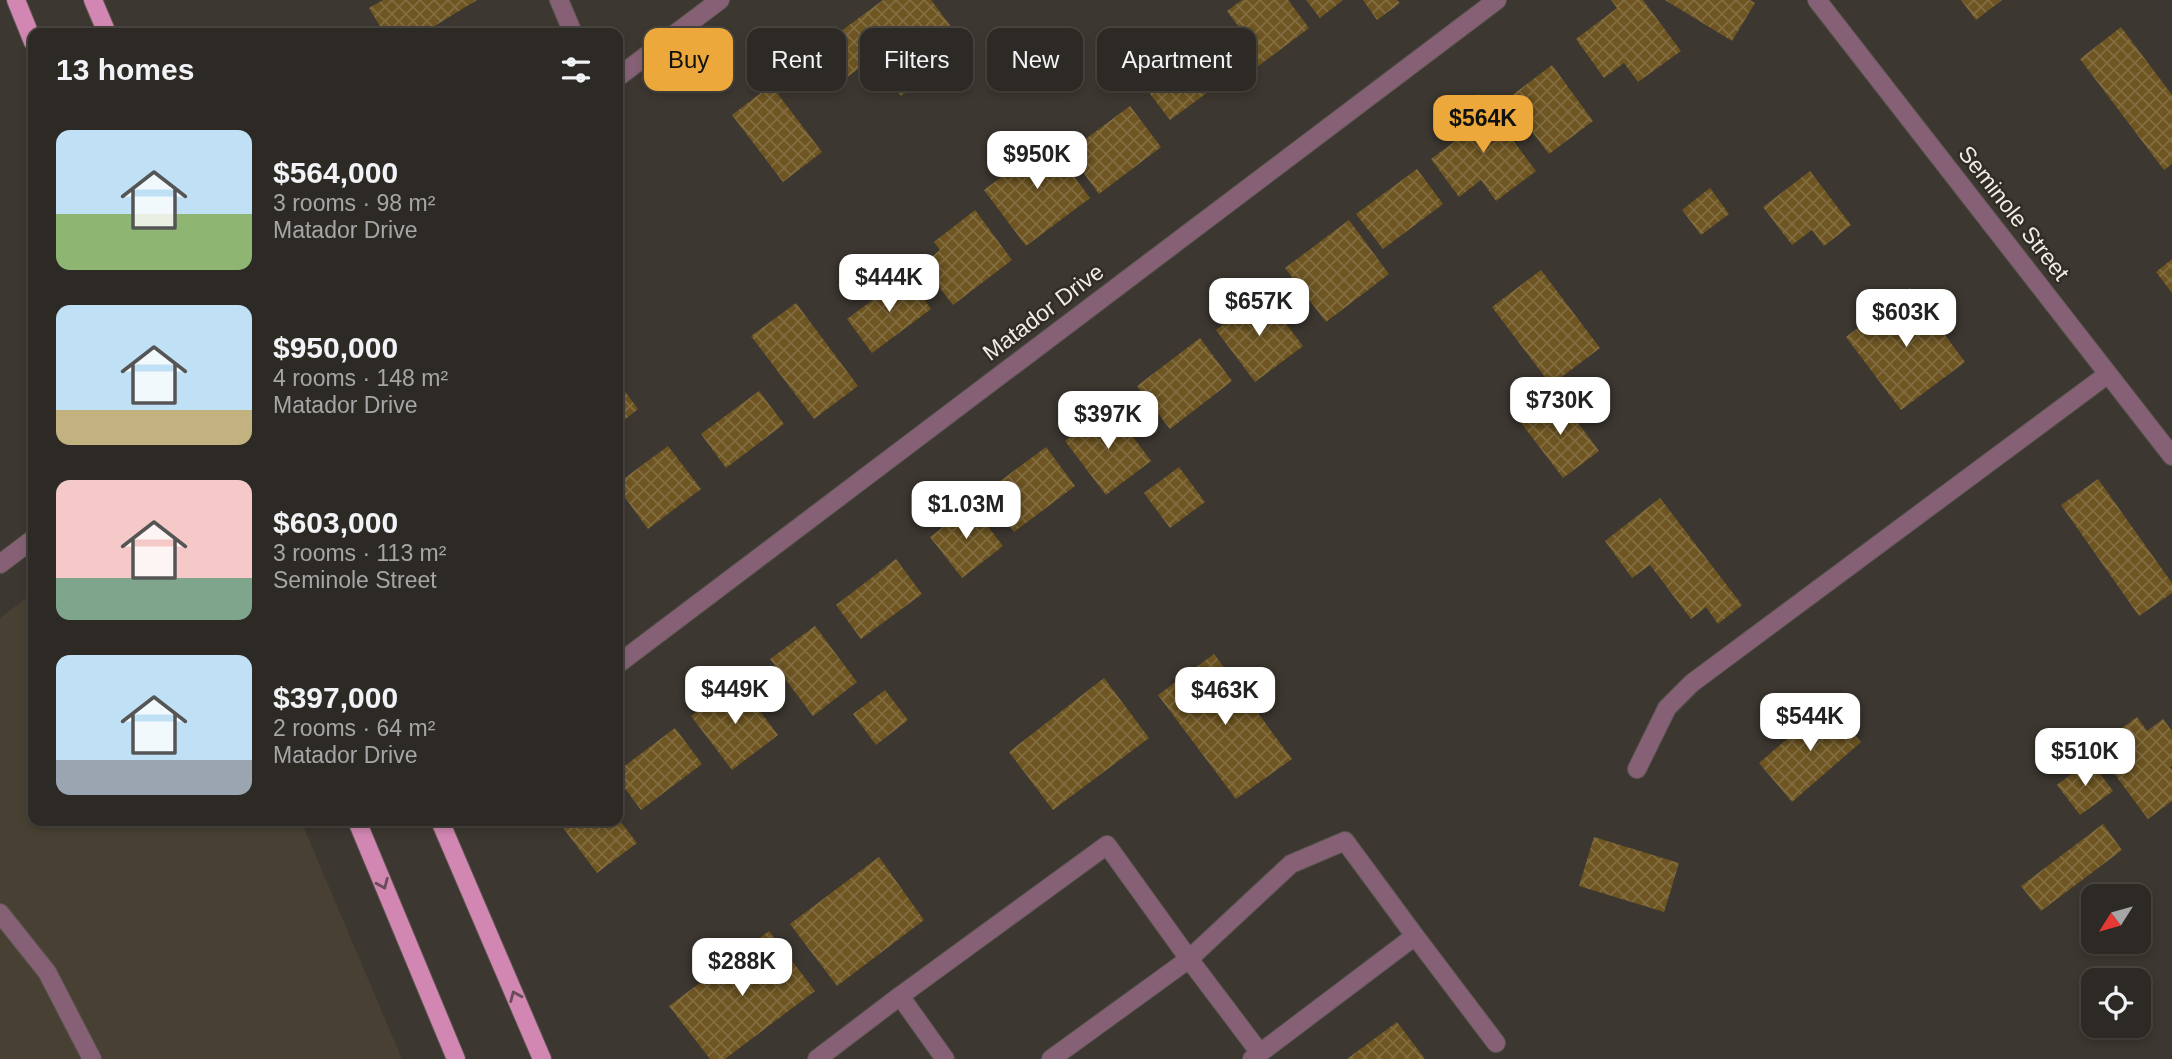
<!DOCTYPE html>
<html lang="en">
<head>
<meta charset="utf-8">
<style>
	:root { --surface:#2d2924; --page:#393531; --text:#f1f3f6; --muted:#a7a6a6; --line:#484541; --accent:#eda83b }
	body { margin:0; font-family:Helvetica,sans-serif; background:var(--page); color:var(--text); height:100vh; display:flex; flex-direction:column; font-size:26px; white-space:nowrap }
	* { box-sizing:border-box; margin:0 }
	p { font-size:23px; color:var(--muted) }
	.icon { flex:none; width:38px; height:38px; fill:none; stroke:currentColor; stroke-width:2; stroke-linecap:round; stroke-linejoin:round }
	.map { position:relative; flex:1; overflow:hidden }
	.details { position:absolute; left:28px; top:28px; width:595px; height:798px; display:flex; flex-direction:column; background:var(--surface); border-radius:14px; box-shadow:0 4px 10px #0003,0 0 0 2px var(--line) }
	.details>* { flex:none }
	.top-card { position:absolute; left:644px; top:28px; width:665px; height:63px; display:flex; gap:14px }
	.needle { width:46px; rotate:233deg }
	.buttons { position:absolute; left:2081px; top:884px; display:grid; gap:14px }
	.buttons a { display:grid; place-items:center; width:70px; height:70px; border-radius:14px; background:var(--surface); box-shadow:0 4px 10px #0003,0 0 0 2px var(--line); font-size:35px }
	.price { position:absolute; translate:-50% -60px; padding:0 16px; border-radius:14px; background:#fff; color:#222; font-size:23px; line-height:46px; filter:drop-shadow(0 2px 4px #0008) }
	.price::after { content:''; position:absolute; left:50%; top:42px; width:21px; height:16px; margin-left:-10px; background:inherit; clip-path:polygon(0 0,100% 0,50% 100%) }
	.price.active { background:var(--accent); color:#111 }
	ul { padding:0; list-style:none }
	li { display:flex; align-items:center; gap:21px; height:175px; padding:0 28px }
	li span { display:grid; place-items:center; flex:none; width:196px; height:140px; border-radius:14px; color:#555 }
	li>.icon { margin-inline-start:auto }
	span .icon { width:84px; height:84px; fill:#fffc; stroke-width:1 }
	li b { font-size:30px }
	h2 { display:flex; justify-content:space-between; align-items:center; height:84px; padding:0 28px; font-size:30px }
	.tag { padding:0 24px; border-radius:14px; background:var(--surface); box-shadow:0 4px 10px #0003,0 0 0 2px var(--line); font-size:24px; line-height:63px }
	.tag.active { background:var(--accent); color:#111 }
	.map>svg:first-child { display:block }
	.built { fill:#484133 }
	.building { fill:url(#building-cross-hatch) }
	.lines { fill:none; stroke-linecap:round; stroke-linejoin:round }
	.minor-casing { stroke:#59544e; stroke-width:20 }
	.major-casing { stroke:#59544e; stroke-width:20 }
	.minor { stroke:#866176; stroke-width:18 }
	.major { stroke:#d287b2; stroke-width:18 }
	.oneway { stroke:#694c57 }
	.labels { text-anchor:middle; stroke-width:5; stroke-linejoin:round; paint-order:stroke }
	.street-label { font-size:23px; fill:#f0ede9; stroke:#312d26 }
</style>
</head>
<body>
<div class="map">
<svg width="2172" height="1059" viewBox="0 0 2172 1059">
	<defs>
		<pattern id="building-cross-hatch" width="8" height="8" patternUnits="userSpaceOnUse" patternTransform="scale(1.75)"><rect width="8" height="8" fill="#6e5522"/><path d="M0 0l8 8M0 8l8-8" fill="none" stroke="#836e42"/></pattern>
	</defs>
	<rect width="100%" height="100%" fill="#3c3730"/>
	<path class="built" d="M 33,593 L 33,821 L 301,821 L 402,1059 L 0,1059 L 0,618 Z"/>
	<path class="building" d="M 383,0 L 477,0 L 423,33 L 384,33 L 369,8 Z
		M 883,0 L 931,0 L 952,28 L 932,43 L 946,63 L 901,96 L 872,58 L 845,79 L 821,46 Z
		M 1242,0 L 1288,0 L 1309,28 L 1245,76 L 1218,41 L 1238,26 L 1227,11 Z
		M 1306,0 L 1343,0 L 1320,18 Z
		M 1363,0 L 1397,0 L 1400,3 L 1377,20 Z
		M 1611,0 L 1643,0 L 1681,51 L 1638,82 L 1624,63 L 1604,78 L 1576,39 L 1617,8 Z
		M 1665,0 L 1750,0 L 1755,3 L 1732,41 Z
		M 1961,0 L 2002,0 L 1976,20 Z
		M 2121,27 L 2172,95 L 2172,164 L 2164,170 L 2080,59 Z
		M 1176,35 L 1215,87 L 1170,120 L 1131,69 Z
		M 1552,65 L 1593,121 L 1549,154 L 1507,99 Z
		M 771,85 L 822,152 L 783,182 L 732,115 Z
		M 1478,94 L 1536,171 L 1496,201 L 1481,180 L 1459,197 L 1431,159 L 1474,127 L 1460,108 Z
		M 1130,106 L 1161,147 L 1099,194 L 1068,152 Z
		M 1041,132 L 1090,198 L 1026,246 L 984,190 L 1027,158 L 1019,148 Z
		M 1417,169 L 1443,204 L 1383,249 L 1356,214 Z
		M 1810,171 L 1851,225 L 1824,246 L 1812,230 L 1792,245 L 1763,207 Z
		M 1710,188 L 1729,214 L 1701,235 L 1682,210 Z
		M 975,210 L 1012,260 L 953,305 L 922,265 L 940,250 L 934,242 Z
		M 1349,220 L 1389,274 L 1326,322 L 1285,268 Z
		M 2172,259 L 2172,293 L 2156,272 Z
		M 1541,270 L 1600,348 L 1551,385 L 1492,307 Z
		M 906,275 L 931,309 L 872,353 L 847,319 Z
		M 1910,288 L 1965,362 L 1901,410 L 1846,337 Z
		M 1263,294 L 1303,346 L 1255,382 L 1216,330 Z
		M 796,303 L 858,386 L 814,419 L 751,336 Z
		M 1200,338 L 1232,381 L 1170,429 L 1137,386 Z
		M 618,382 L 638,409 L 618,425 Z
		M 759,391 L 784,424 L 726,468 L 701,434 Z
		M 1558,396 L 1599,451 L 1563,478 L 1522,424 Z
		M 1110,406 L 1151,461 L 1106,495 L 1065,441 Z
		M 668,446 L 701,489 L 648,529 L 618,488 L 618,483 Z
		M 1046,447 L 1075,486 L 1014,532 L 984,493 Z
		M 1179,467 L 1205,502 L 1170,528 L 1144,493 Z
		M 2098,479 L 2172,583 L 2172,593 L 2139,616 L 2061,505 Z
		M 1660,498 L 1742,605 L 1718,624 L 1706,607 L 1691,619 L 1650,565 L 1632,578 L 1605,541 Z
		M 971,505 L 1003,546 L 962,578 L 930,537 Z
		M 896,559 L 922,594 L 861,639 L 836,605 Z
		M 815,626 L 857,682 L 813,716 L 770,659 Z
		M 1214,654 L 1292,759 L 1236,799 L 1158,695 Z
		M 1104,678 L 1149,738 L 1053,810 L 1009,752 Z
		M 737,681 L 778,735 L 732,770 L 691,716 Z
		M 885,690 L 908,720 L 876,745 L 853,714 Z
		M 1828,704 L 1861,742 L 1792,802 L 1759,763 Z
		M 2137,717 L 2147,731 L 2163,719 L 2172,731 L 2172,766 L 2170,767 L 2172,770 L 2172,801 L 2148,819 L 2095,748 Z
		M 675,728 L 702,764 L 641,810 L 618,779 L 618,771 Z
		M 2090,760 L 2113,791 L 2080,815 L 2057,785 Z
		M 558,821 L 620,821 L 637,843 L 597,873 Z
		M 2103,824 L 2122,850 L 2041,911 L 2021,886 Z
		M 1594,837 L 1679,863 L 1664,912 L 1579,886 Z
		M 879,857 L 924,920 L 837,986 L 790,924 Z
		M 769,931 L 815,991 L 725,1059 L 710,1059 L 669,1006 Z
		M 1397,1022 L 1425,1059 L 1347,1059 Z"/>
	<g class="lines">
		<defs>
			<path id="minor" d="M 559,0 L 573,33
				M 1817,0 L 2172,456
				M 618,77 L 720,0
				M 0,564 L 33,539
				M 618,664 L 1497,0
				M 1637,769 L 1667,708 L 1692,683 L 2108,374
				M 0,913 L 47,972 L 92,1059
				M 1415,936 L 1496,1043
				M 817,1059 L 900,996
				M 945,1059 L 900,996 L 1107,845 L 1189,959 L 1260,1053 L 1252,1059
				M 1051,1059 L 1189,959 L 1291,864 L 1345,841 L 1415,936 L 1260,1053"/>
			<path id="major" d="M 16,0 L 33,42
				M 93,0 L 107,33
				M 357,821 L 456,1059
				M 440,821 L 542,1059"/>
		</defs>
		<use href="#minor" class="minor-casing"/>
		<use href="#major" class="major-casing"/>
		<use href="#minor" class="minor"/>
		<use href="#major" class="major"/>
	</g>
	<defs><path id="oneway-chevron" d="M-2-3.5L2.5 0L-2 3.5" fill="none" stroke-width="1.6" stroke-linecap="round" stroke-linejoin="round" transform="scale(1.75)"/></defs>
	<g class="oneway">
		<use href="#oneway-chevron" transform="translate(383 884) rotate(67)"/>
		<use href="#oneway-chevron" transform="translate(515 996) rotate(-113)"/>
	</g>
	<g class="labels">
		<g class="street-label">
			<text transform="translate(2014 213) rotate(52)" y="8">Seminole Street</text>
			<text transform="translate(1043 312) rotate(-37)" y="8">Matador Drive</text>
		</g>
	</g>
</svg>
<div class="buttons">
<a><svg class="needle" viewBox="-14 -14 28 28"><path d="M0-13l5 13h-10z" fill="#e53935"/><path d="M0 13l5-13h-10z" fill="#a7a6a6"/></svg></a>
<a><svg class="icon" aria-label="locate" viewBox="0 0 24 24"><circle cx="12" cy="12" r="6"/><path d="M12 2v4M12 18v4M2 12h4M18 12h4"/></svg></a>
</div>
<b class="price active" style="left:1483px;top:155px">$564K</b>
<b class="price" style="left:1037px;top:191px">$950K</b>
<b class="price" style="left:889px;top:314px">$444K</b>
<b class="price" style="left:1259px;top:338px">$657K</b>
<b class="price" style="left:1906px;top:349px">$603K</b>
<b class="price" style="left:1560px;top:437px">$730K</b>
<b class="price" style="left:1108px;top:451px">$397K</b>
<b class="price" style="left:966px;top:541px">$1.03M</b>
<b class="price" style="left:735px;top:726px">$449K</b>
<b class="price" style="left:1225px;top:727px">$463K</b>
<b class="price" style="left:1810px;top:753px">$544K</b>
<b class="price" style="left:2085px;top:788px">$510K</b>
<b class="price" style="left:742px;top:998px">$288K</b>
<div class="top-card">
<a class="tag active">Buy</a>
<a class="tag">Rent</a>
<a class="tag">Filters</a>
<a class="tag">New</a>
<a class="tag">Apartment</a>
</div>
<section class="details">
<h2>13 homes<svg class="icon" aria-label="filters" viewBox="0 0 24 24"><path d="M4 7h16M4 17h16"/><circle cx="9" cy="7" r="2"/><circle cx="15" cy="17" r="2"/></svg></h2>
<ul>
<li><span style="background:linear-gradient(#bfe0f5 60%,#8fb573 0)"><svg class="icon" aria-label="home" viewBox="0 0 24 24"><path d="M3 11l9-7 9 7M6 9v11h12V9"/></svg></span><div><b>$564,000</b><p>3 rooms · 98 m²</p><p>Matador Drive</p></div></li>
<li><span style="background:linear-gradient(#bfe0f5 75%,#c2b280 0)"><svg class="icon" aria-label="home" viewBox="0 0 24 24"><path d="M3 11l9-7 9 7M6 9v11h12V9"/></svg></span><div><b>$950,000</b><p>4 rooms · 148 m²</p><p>Matador Drive</p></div></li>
<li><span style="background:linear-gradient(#f6c9c9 70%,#7fa58c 0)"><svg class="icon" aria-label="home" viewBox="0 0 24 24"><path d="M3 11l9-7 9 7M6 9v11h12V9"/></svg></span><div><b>$603,000</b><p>3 rooms · 113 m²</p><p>Seminole Street</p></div></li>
<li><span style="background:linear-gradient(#bfe0f5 75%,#9aa5b1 0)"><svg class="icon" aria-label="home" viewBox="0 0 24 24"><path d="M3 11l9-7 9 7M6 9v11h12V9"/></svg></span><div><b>$397,000</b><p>2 rooms · 64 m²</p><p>Matador Drive</p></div></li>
</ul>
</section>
</div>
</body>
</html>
